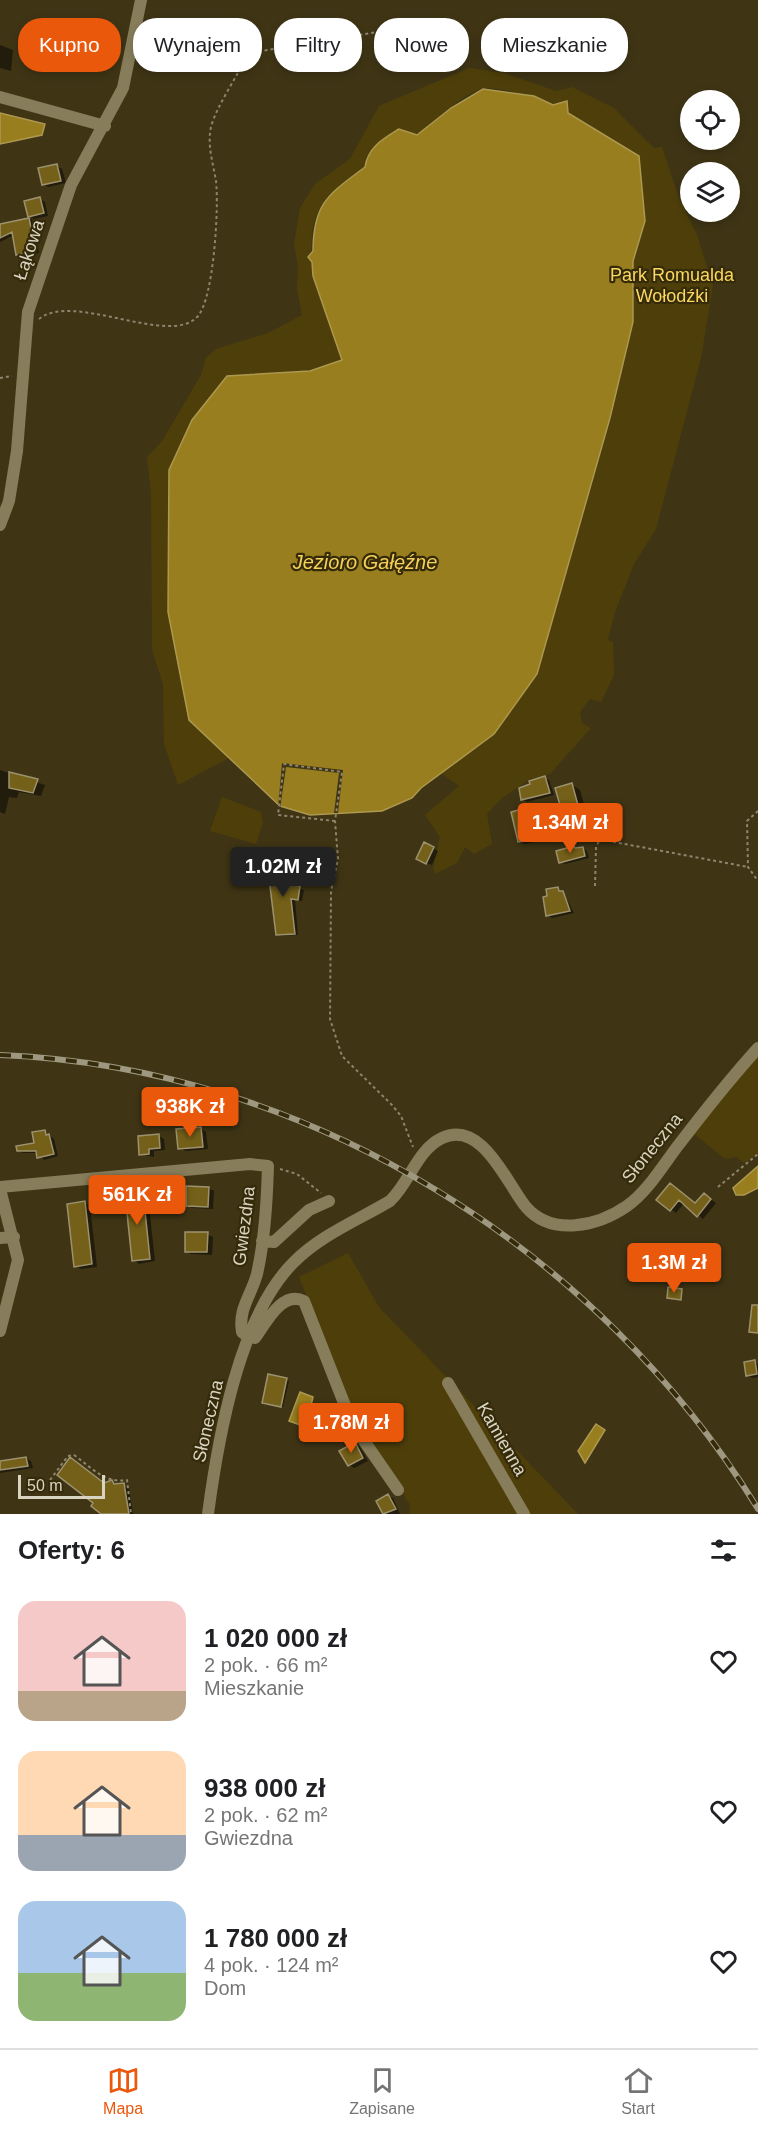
<!DOCTYPE html>
<html lang="pl">
<head>
<meta charset="utf-8">
<style>
	:root { --surface:#fff; --page:#f6f6f6; --text:#202124; --muted:#757577; --line:#e0e0e0; --accent:#ea580c }
	body { margin:0; font-family:Helvetica,sans-serif; background:var(--page); color:var(--text); height:100vh; display:flex; flex-direction:column; font-size:22px; white-space:nowrap }
	* { box-sizing:border-box; margin:0 }
	p { font-size:20px; color:var(--muted) }
	.icon { flex:none; width:33px; height:33px; fill:none; stroke:currentColor; stroke-width:2; stroke-linecap:round; stroke-linejoin:round }
	.map { position:relative; height:1514px; overflow:hidden }
	.details { display:flex; flex-direction:column; background:var(--surface); flex:1 }
	.details>* { flex:none }
	.banner { position:absolute; left:18px; top:18px; width:723px; height:54px; display:flex; gap:12px }
	.buttons { position:absolute; left:680px; top:90px; display:grid; gap:12px }
	.buttons a { display:grid; place-items:center; width:60px; height:60px; border-radius:50%; background:var(--surface); box-shadow:0 3px 9px #0003; font-size:30px }
	.scale { position:absolute; left:18px; bottom:15px; width:87px; box-sizing:border-box; padding-left:6px; border:3px solid #d9d4c2; border-top:0; font-size:16px; line-height:21px; white-space:nowrap; color:#d9d4c2; -webkit-text-stroke:4px #352b0a; paint-order:stroke }
	.price { position:absolute; translate:-50% -51px; padding:0 14px; border-radius:6px; background:var(--accent); color:#fff; font-size:20px; line-height:39px; filter:drop-shadow(0 2px 3px #0008) }
	.price::after { content:''; position:absolute; left:50%; top:36px; width:18px; height:14px; margin-left:-9px; background:inherit; clip-path:polygon(0 0,100% 0,50% 100%) }
	.price.on { background:#222; color:#fff }
	ul { padding:0; list-style:none }
	li { display:flex; align-items:center; gap:18px; height:150px; padding:0 18px }
	li span { display:grid; place-items:center; flex:none; width:168px; height:120px; border-radius:18px; color:#555 }
	li>.icon { margin-inline-start:auto }
	span .icon { width:72px; height:72px; fill:#fffc; stroke-width:1 }
	li b { font-size:26px }
	h2 { display:flex; justify-content:space-between; align-items:center; height:72px; padding:0 18px; font-size:26px }
	.pill { padding:0 21px; border-radius:24px; background:var(--surface); box-shadow:0 3px 9px #0003; font-size:21px; line-height:54px }
	.pill.on { background:var(--accent); color:#fff }
	.tab-bar { display:flex; justify-content:space-around; align-items:center; height:84px; border-top:2px solid var(--line); background:var(--surface); font-size:16px; color:var(--muted) }
	.tab-bar a { display:grid; justify-items:center; gap:3px }
	.tab-bar .on { color:var(--accent) }
	.map>svg:first-child { display:block }
	.green { fill:#4e3f0a }
	.water { fill:#987e1e; stroke:#ac984f; stroke-width:1.5 }
	.pier { fill:#3f3515 }
	.shadow { fill:#0007 }
	.building { fill:#746019; stroke:#9d926f; stroke-width:1.5 }
	.lines { fill:none; stroke-linecap:round; stroke-linejoin:round }
	.path { stroke:#8d856d; stroke-width:2; stroke-dasharray:3 3; stroke-linecap:butt }
	.minor { stroke:#877d5a; stroke-width:12 }
	.rail-casing { stroke:#9f9881; stroke-width:6 }
	.rail { stroke:#352b0a; stroke-width:4; stroke-dasharray:11; stroke-linecap:butt }
	.labels { text-anchor:middle; stroke-width:4.5; stroke-linejoin:round; paint-order:stroke }
	.street-label { font-size:18px; fill:#d9d4c2; stroke:#352b0a }
	.park-label { font-size:18px; fill:#fad75f; stroke:#352b0a }
	.water-label { font-size:20px; font-style:italic; fill:#f5d158; stroke:#352b0a }
</style>
</head>
<body>
<div class="map">
<svg width="758" height="1514" viewBox="0 0 758 1514">
	<rect width="100%" height="100%" fill="#3f3515"/>
	<path class="green" d="M 469,68 L 504,73 L 556,91 L 572,87 L 614,108 L 654,148 L 662,147 L 679,198 L 697,235 L 713,285 L 701,358 L 656,529 L 634,564 L 615,612 L 608,640 L 613,642 L 614,675 L 601,702 L 590,699 L 580,712 L 582,723 L 591,728 L 550,774 L 530,779 L 502,798 L 487,814 L 492,844 L 474,854 L 465,847 L 457,863 L 435,874 L 433,868 L 440,837 L 425,815 L 459,786 L 441,773 L 494,734 L 537,675 L 611,419 L 634,321 L 633,261 L 645,221 L 639,155 L 568,112 L 567,101 L 553,105 C 539,98 496,85 481,89 C 458,97 436,120 417,135 L 399,129 C 383,139 368,147 365,167 C 340,186 322,194 313,226 C 310,238 314,247 308,257 L 312,263 L 312,276 L 343,360 L 310,371 L 227,376 L 192,420 L 169,469 L 168,612 L 188,720 L 229,758 L 178,785 L 164,744 L 163,684 L 152,650 L 151,493 L 147,457 L 162,441 L 201,375 L 206,358 L 216,349 L 268,333 L 302,315 L 297,290 L 298,267 L 294,244 L 300,208 L 315,184 L 350,159 L 379,106 Z
		M 222,797 L 261,812 L 263,822 L 256,844 L 210,831 Z
		M 758,1050 L 758,1153 L 745,1163 L 736,1157 L 725,1159 L 691,1131 Z
		M 348,1253 L 379,1307 L 578,1514 L 409,1514 L 410,1505 L 364,1430 L 350,1402 L 299,1277 Z"/>
	<path class="water" d="M 483,89 L 534,96 L 553,105 L 567,101 L 568,113 L 639,156 L 645,221 L 633,261 L 633,322 L 610,418 L 537,674 L 494,734 L 421,788 L 412,798 L 382,811 L 310,815 L 280,806 L 189,720 L 168,612 L 169,470 L 192,420 L 227,376 L 310,371 L 342,360 L 313,276 L 312,262 L 308,257 L 313,251 C 313,203 329,194 365,167 C 368,147 383,139 399,129 L 417,135 L 451,108 Z
		M 0,113 L 45,124 L 42,135 L 0,144 Z
		M 758,1166 L 758,1188 L 744,1195 L 736,1195 L 733,1188 Z
		M 300,1392 L 313,1397 L 306,1427 L 289,1421 Z
		M 596,1424 L 605,1430 L 585,1463 L 578,1451 Z"/>
	<path class="pier" d="M 282,763 L 343,770 L 338,813 L 334,813 L 339,773 L 286,767 L 280,809 L 278,808 Z"/>
	<path class="shadow" d="M 0,45 L 13,50 L 11,71 L 0,68 Z
		M 57,166 L 62,169 L 66,183 L 48,187 L 43,184 Z
		M 40,199 L 45,202 L 48,216 L 34,219 L 29,216 Z
		M 32,219 L 39,253 L 21,256 L 17,254 L 14,235 L 0,242 L 0,225 Z
		M 0,770 L 45,785 L 41,796 L 19,792 L 17,798 L 9,797 L 5,814 L 0,812 Z
		M 544,778 L 549,780 L 554,795 L 527,802 L 522,799 Z
		M 572,785 L 580,790 L 591,829 L 576,833 L 568,828 Z
		M 526,810 L 531,813 L 539,841 L 525,844 L 519,841 Z
		M 433,848 L 438,851 L 432,865 L 423,862 Z
		M 583,848 L 587,851 L 589,858 L 565,864 L 560,862 Z
		M 289,861 L 294,863 L 292,886 L 304,890 L 302,901 L 295,900 L 298,935 L 282,936 L 277,934 L 278,871 Z
		M 558,888 L 563,892 L 574,913 L 552,918 L 547,915 Z
		M 201,1129 L 206,1132 L 208,1149 L 185,1151 L 180,1148 Z
		M 45,1132 L 54,1139 L 58,1156 L 44,1160 L 38,1153 L 23,1153 L 18,1150 L 36,1144 Z
		M 159,1136 L 164,1139 L 165,1150 L 154,1151 L 154,1157 L 140,1154 Z
		M 670,1185 L 696,1204 L 705,1195 L 716,1203 L 703,1219 L 684,1203 L 676,1213 L 659,1200 Z
		M 208,1188 L 214,1191 L 213,1209 L 192,1208 L 187,1205 Z
		M 143,1194 L 148,1197 L 155,1261 L 139,1264 L 134,1260 Z
		M 85,1203 L 90,1206 L 97,1267 L 81,1269 L 76,1266 Z
		M 207,1234 L 213,1237 L 212,1255 L 191,1254 L 186,1251 Z
		M 755,1362 L 758,1364 L 758,1377 L 753,1378 L 747,1375 Z
		M 270,1376 L 289,1381 L 283,1407 L 266,1403 Z
		M 355,1444 L 360,1447 L 368,1461 L 354,1468 L 349,1465 Z
		M 26,1458 L 31,1461 L 33,1468 L 0,1473 L 0,1463 Z
		M 112,1482 L 129,1488 L 133,1514 L 102,1514 L 105,1485 Z
		M 388,1496 L 393,1498 L 400,1514 L 385,1514 L 378,1501 Z"/>
	<path class="building" d="M 57,164 L 61,181 L 42,185 L 38,168 Z
		M 40,197 L 44,213 L 28,217 L 24,201 Z
		M 29,218 L 36,251 L 16,255 L 12,232 L 0,238 L 0,224 Z
		M 9,772 L 38,779 L 33,793 L 9,788 Z
		M 545,776 L 550,793 L 521,800 L 519,788 L 530,784 L 529,781 Z
		M 572,783 L 583,824 L 567,829 L 555,788 Z
		M 526,808 L 534,839 L 518,842 L 511,812 Z
		M 424,842 L 434,847 L 426,864 L 416,859 Z
		M 574,846 L 575,848 L 583,847 L 585,856 L 559,863 L 556,851 Z
		M 277,859 L 290,859 L 288,884 L 300,886 L 298,900 L 291,899 L 295,934 L 276,935 L 268,870 L 276,870 Z
		M 558,887 L 559,891 L 563,891 L 570,911 L 546,916 L 543,897 L 547,896 L 546,889 Z
		M 201,1127 L 203,1147 L 178,1149 L 176,1129 Z
		M 45,1130 L 46,1135 L 49,1134 L 54,1154 L 37,1158 L 36,1151 L 17,1151 L 16,1146 L 34,1143 L 32,1132 Z
		M 159,1134 L 160,1148 L 149,1149 L 149,1154 L 139,1155 L 138,1136 Z
		M 670,1183 L 695,1203 L 704,1193 L 711,1199 L 697,1217 L 679,1200 L 670,1211 L 656,1200 Z
		M 186,1186 L 209,1187 L 208,1207 L 186,1206 Z
		M 143,1192 L 150,1259 L 132,1261 L 125,1194 Z
		M 85,1201 L 92,1264 L 74,1267 L 67,1204 Z
		M 185,1232 L 208,1232 L 207,1252 L 185,1252 Z
		M 668,1287 L 682,1289 L 681,1300 L 667,1298 Z
		M 752,1305 L 758,1305 L 758,1333 L 749,1332 Z
		M 755,1360 L 757,1374 L 746,1376 L 744,1362 Z
		M 268,1374 L 287,1378 L 281,1407 L 262,1403 Z
		M 355,1442 L 363,1458 L 348,1466 L 339,1451 Z
		M 26,1457 L 28,1466 L 0,1470 L 0,1461 Z
		M 70,1457 L 104,1483 L 112,1480 L 114,1484 L 124,1483 L 129,1514 L 101,1514 L 91,1506 L 93,1503 L 57,1475 Z
		M 388,1494 L 396,1509 L 383,1514 L 376,1501 Z"/>
	<g class="lines">
		<path class="path" d="M 39,319 C 73,291 171,348 198,316 C 214,297 219,207 216,181 C 213,163 207,145 211,127 C 216,107 239,73 249,53 L 389,30
			M 0,378 L 12,376
			M 545,806 L 557,830 L 571,834 L 748,867
			M 758,811 L 747,821 L 748,867 L 758,881
			M 335,821 L 278,815 L 284,764 L 342,772 L 335,821 L 338,859 L 331,891 L 330,1019 L 342,1056 L 392,1105 L 401,1116 L 413,1147
			M 595,886 L 596,847 L 600,839
			M 280,1169 L 297,1174 L 321,1193
			M 718,1187 L 758,1154
			M 50,1480 L 68,1456 L 74,1455 C 91,1467 105,1484 127,1480 L 131,1514"/>
		<path class="minor" d="M 0,97 L 105,126
			M 0,525 L 9,501 L 17,451 L 28,312 L 71,185 L 123,88 L 141,0
			M 0,1187 L 250,1164 L 268,1166 C 267,1202 265,1239 257,1274 C 251,1296 238,1309 242,1332 L 247,1336
			M 0,1189 L 18,1260 L 0,1331
			M 0,1238 L 14,1237
			M 262,1241 L 274,1242 L 309,1210 L 329,1201
			M 247,1336 L 255,1338 C 266,1323 282,1290 304,1301 L 344,1403 L 362,1438 L 398,1490
			M 448,1383 L 524,1514
			M 208,1514 C 218,1439 239,1316 294,1262 C 321,1235 358,1220 390,1201 C 410,1182 417,1150 442,1138 C 482,1119 507,1184 526,1207 C 552,1237 598,1226 627,1206 C 647,1192 662,1167 677,1147 C 703,1113 729,1080 758,1048"/>
		<defs>
			<path id="rail" d="M 0,1055 C 307,1067 599,1249 758,1509"/>
		</defs>
		<use href="#rail" class="rail-casing"/>
		<use href="#rail" class="rail"/>
	</g>
	<g class="labels">
		<g class="street-label">
			<text transform="translate(29 250) rotate(-72)" y="6">Łąkowa</text>
			<text transform="translate(652 1148) rotate(-51)" y="6">Słoneczna</text>
			<text transform="translate(244 1226) rotate(-83)" y="6">Gwiezdna</text>
			<text transform="translate(208 1421) rotate(-77)" y="6">Słoneczna</text>
			<text transform="translate(502 1439) rotate(60)" y="6">Kamienna</text>
		</g>
		<g class="park-label">
			<text x="672" y="281">Park Romualda<tspan x="672" dy="21">Wołodźki</tspan></text>
		</g>
		<g class="water-label">
			<text x="365" y="569">Jezioro Gałęźne</text>
		</g>
	</g>
</svg>
<div class="buttons">
<a><svg class="icon" aria-label="locate" viewBox="0 0 24 24"><circle cx="12" cy="12" r="6"/><path d="M12 2v4M12 18v4M2 12h4M18 12h4"/></svg></a>
<a><svg class="icon" aria-label="layers" viewBox="0 0 24 24"><path d="M12 4l9 5-9 5-9-5zM3 14l9 5 9-5"/></svg></a>
</div>
<div class="scale">50 m</div>
<b class="price" style="left:570px;top:854px">1.34M zł</b>
<b class="price on" style="left:283px;top:898px">1.02M zł</b>
<b class="price" style="left:190px;top:1138px">938K zł</b>
<b class="price" style="left:137px;top:1226px">561K zł</b>
<b class="price" style="left:674px;top:1294px">1.3M zł</b>
<b class="price" style="left:351px;top:1454px">1.78M zł</b>
<div class="banner">
<a class="pill on">Kupno</a>
<a class="pill">Wynajem</a>
<a class="pill">Filtry</a>
<a class="pill">Nowe</a>
<a class="pill">Mieszkanie</a>
</div>
</div>
<section class="details">
<h2>Oferty: 6<svg class="icon" aria-label="filters" viewBox="0 0 24 24"><path d="M4 7h16M4 17h16"/><circle cx="9" cy="7" r="2"/><circle cx="15" cy="17" r="2"/></svg></h2>
<ul>
<li><span style="background:linear-gradient(#f6c9c9 75%,#b9a48a 0)"><svg class="icon" aria-label="home" viewBox="0 0 24 24"><path d="M3 11l9-7 9 7M6 9v11h12V9"/></svg></span><div><b>1 020 000 zł</b><p>2 pok. · 66 m²</p><p>Mieszkanie</p></div><svg class="icon" aria-label="heart" viewBox="0 0 24 24"><path d="M12 20l-8-8c-3-5 5-10 8-4 3-6 11-1 8 4z"/></svg></li>
<li><span style="background:linear-gradient(#ffd9b3 70%,#9aa5b1 0)"><svg class="icon" aria-label="home" viewBox="0 0 24 24"><path d="M3 11l9-7 9 7M6 9v11h12V9"/></svg></span><div><b>938 000 zł</b><p>2 pok. · 62 m²</p><p>Gwiezdna</p></div><svg class="icon" aria-label="heart" viewBox="0 0 24 24"><path d="M12 20l-8-8c-3-5 5-10 8-4 3-6 11-1 8 4z"/></svg></li>
<li><span style="background:linear-gradient(#a9c7e8 60%,#8fb573 0)"><svg class="icon" aria-label="home" viewBox="0 0 24 24"><path d="M3 11l9-7 9 7M6 9v11h12V9"/></svg></span><div><b>1 780 000 zł</b><p>4 pok. · 124 m²</p><p>Dom</p></div><svg class="icon" aria-label="heart" viewBox="0 0 24 24"><path d="M12 20l-8-8c-3-5 5-10 8-4 3-6 11-1 8 4z"/></svg></li>
</ul>
</section>
<nav class="tab-bar">
<a class="on"><svg class="icon" aria-label="map" viewBox="0 0 24 24"><path d="M3 6l6-2 6 2 6-2v14l-6 2-6-2-6 2zM9 4v14M15 6v14"/></svg>Mapa</a>
<a><svg class="icon" aria-label="saved" viewBox="0 0 24 24"><path d="M7 4h10v16l-5-4-5 4z"/></svg>Zapisane</a>
<a><svg class="icon" aria-label="home" viewBox="0 0 24 24"><path d="M3 11l9-7 9 7M6 9v11h12V9"/></svg>Start</a>
</nav>
</body>
</html>
